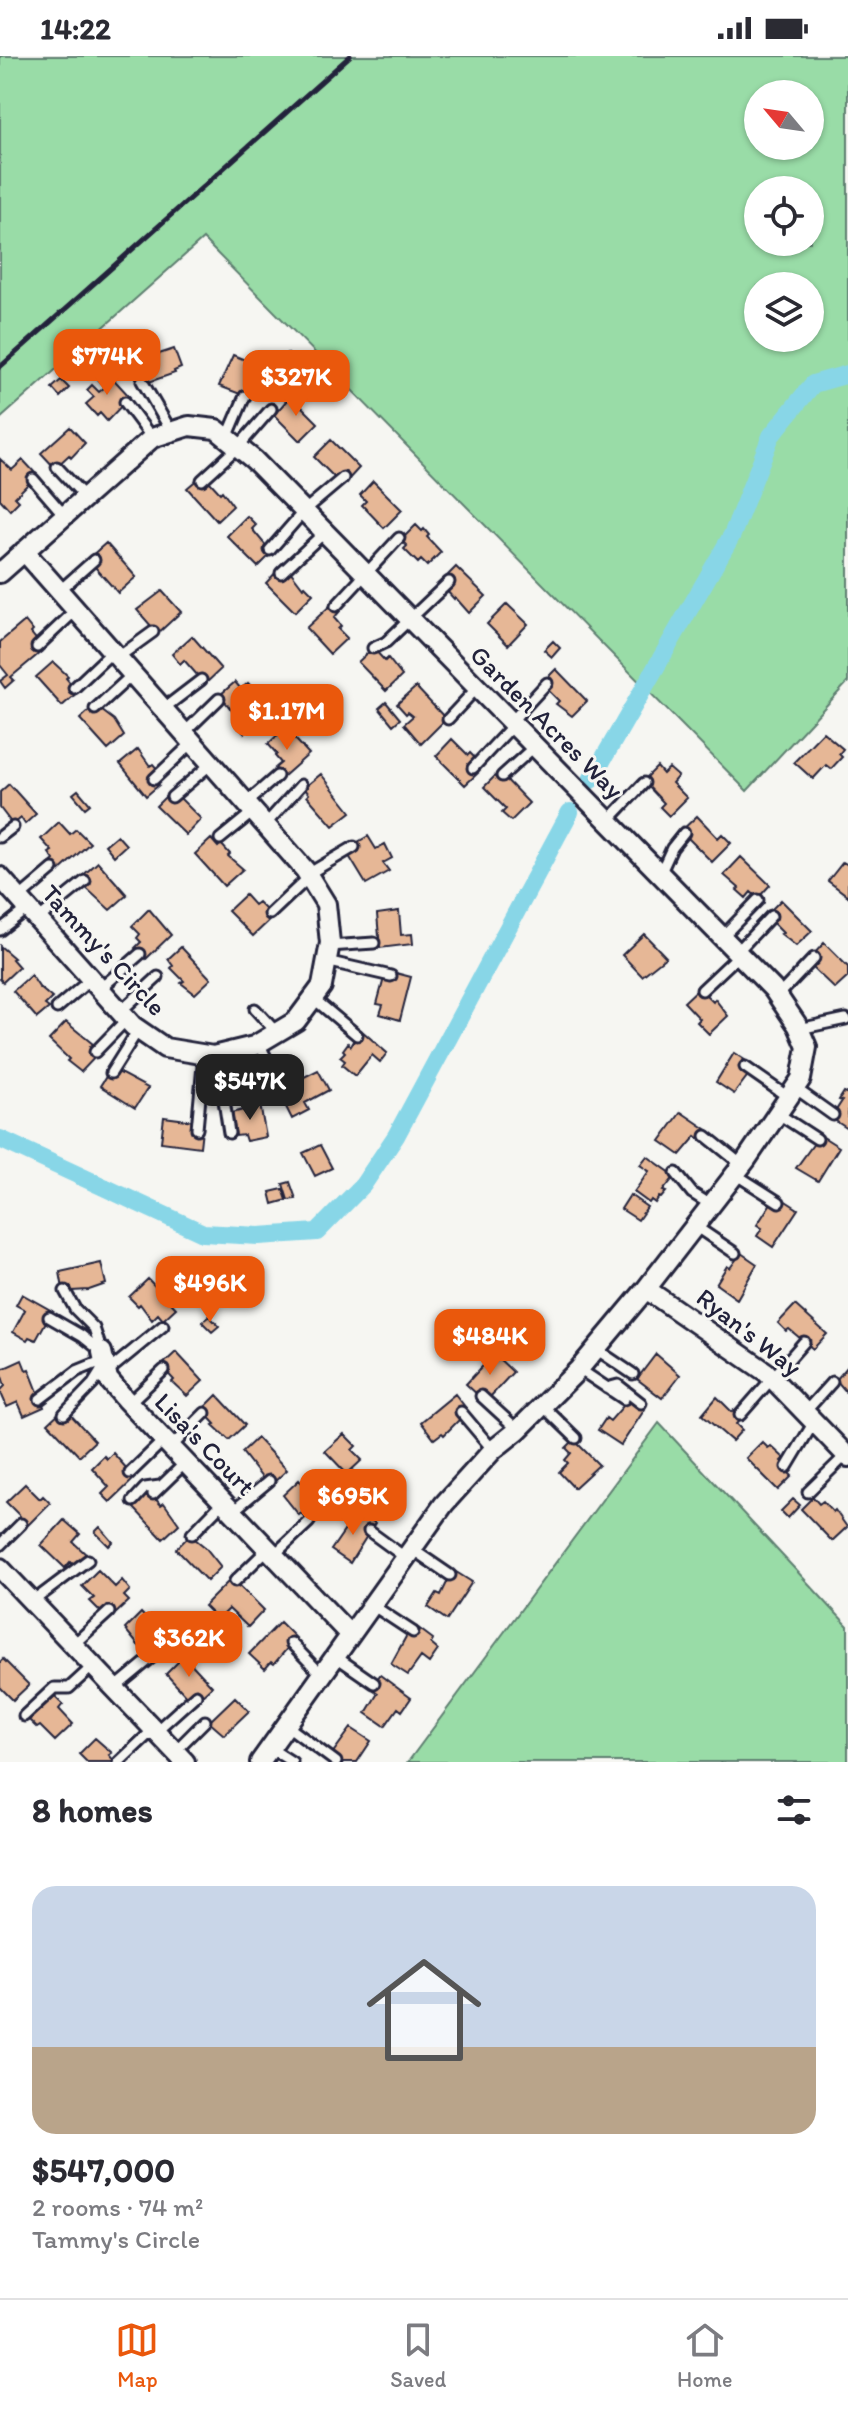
<!DOCTYPE html>
<html lang="en">
<head>
<meta charset="utf-8">
<style>
	:root { --surface:#fff; --page:#f7f7f7; --text:#2b2b33; --muted:#7c7c81; --line:#e1e1e2; --accent:#ea580c }
	body { margin:0; font-family:Itim,sans-serif; background:var(--page); color:var(--text); height:100vh; display:flex; flex-direction:column; font-size:30px; white-space:nowrap }
	* { box-sizing:border-box; margin:0 }
	p { font-size:26px; color:var(--muted) }
	.icon { flex:none; width:44px; height:44px; fill:none; stroke:currentColor; stroke-width:2; stroke-linecap:round; stroke-linejoin:round }
	.map { position:relative; height:1706px; overflow:hidden }
	.panel { display:flex; flex-direction:column; background:var(--surface); flex:1 }
	.panel>* { flex:none }
	.needle { width:52px; rotate:299deg }
	.tools { position:absolute; left:744px; top:24px; display:grid; gap:16px }
	.tools a { display:grid; place-items:center; width:80px; height:80px; border-radius:50%; background:var(--surface); box-shadow:0 2px 6px #0004; font-size:40px }
	.price { position:absolute; translate:-50% -68px; padding:0 18px; border-radius:16px; background:var(--accent); color:#fff; font-size:26px; line-height:52px; filter:drop-shadow(0 2px 4px #0008) }
	.price::after { content:''; position:absolute; left:50%; top:48px; width:24px; height:18px; margin-left:-12px; background:inherit; clip-path:polygon(0 0,100% 0,50% 100%) }
	.price.on { background:#222; color:#fff }
	ul { padding:0; list-style:none }
	li { display:grid; align-content:center; gap:16px; height:424px; padding:0 32px }
	li+li { border-top:2px solid var(--line) }
	li span { display:grid; place-items:center; height:248px; border-radius:24px; color:#555 }
	li>.icon { margin-inline-start:auto }
	span .icon { width:144px; height:144px; fill:#fffc; stroke-width:1 }
	li b { font-size:34px }
	h2 { display:flex; justify-content:space-between; align-items:center; height:96px; padding:0 32px; font-size:34px }
	.status { display:flex; justify-content:space-between; align-items:center; height:56px; padding:0 40px; background:var(--surface); direction:ltr }
	.status svg { height:22px; fill:currentColor }
	.dock { display:flex; justify-content:space-around; align-items:center; height:112px; border-top:2px solid var(--line); background:var(--surface); font-size:22px; color:var(--muted) }
	.dock a { display:grid; justify-items:center; gap:4px }
	.dock .on { color:var(--accent) }
	.map>svg:first-child { display:block }
	.green { fill:#99dca7; stroke:#5e7f71; stroke-width:2; fill-rule:evenodd }
	.lines { fill:none; stroke-linecap:round; stroke-linejoin:round }
	.canal { stroke:#88d6e7; stroke-width:18 }
	.building { fill:#e6b796; stroke:#22223b; stroke-width:2 }
	.lane-casing { stroke:#22223b; stroke-width:15 }
	.street-casing { stroke:#22223b; stroke-width:24 }
	.lane { stroke:#f6f6f2; stroke-width:9 }
	.street { stroke:#f6f6f2; stroke-width:18 }
	.rail { stroke:#22223b; stroke-width:5 }
	.labels { text-anchor:middle; stroke-width:6; stroke-linejoin:round; paint-order:stroke }
	.street-label { font-size:26px; fill:#22223b; stroke:#f6f6f2 }
</style>
</head>
<body>
<div class="status"><b>14:22</b><svg viewBox="0 0 49 12"><path d="M0 12V9h3v3zM5 12V6h3v6zM10 12V3h3v9zM15 12V0h3v12zM26 1h20v11H26zM47 4h2v5h-2z"/></svg></div>
<div class="map">
<svg width="848" height="1706" viewBox="0 0 848 1706">
	<rect width="100%" height="100%" fill="#f6f6f2"/>
	<filter id="ink" filterUnits="userSpaceOnUse"><feTurbulence type="fractalNoise" baseFrequency=".0125" numOctaves="2"/><feDisplacementMap in="SourceGraphic" scale="16" xChannelSelector="R" yChannelSelector="G"/><feConvolveMatrix kernelMatrix="1 2 1 2 8 2 1 2 1" color-interpolation-filters="sRGB"/></filter>
	<g filter="url(#ink)">
		<path class="green" d="M 0,0 L 848,0 L 848,626 L 747,735 L 203,183 L 0,363 ZM 758,38 L 810,38 L 810,90 L 758,90 ZM 758,134 L 810,134 L 810,186 L 758,186 ZM 758,230 L 810,230 L 810,282 L 758,282 Z
			M 659,1367 L 848,1570 L 848,1706 L 408,1706 Z"/>
		<g class="lines">
			<path class="canal" d="M 591,724 L 732,479 L 771,380 L 813,328 L 848,318
				M 0,1083 L 203,1177 L 259,1180 L 317,1176 L 363,1129 L 396,1080 L 570,756"/>
		</g>
		<path class="building" d="M 174,293 L 181,312 L 174,315 L 175,317 L 149,326 L 148,323 L 138,327 L 132,307 Z
			M 287,297 L 294,303 L 284,314 L 277,307 Z
			M 233,299 L 260,310 L 248,341 L 219,330 Z
			M 106,315 L 130,341 L 107,365 L 100,357 L 97,360 L 86,348 L 94,341 L 87,334 L 92,329 L 99,336 L 105,331 L 98,323 Z
			M 61,324 L 69,332 L 60,341 L 52,332 Z
			M 293,337 L 301,344 L 298,347 L 318,367 L 300,385 L 274,359 Z
			M 70,371 L 85,387 L 71,402 L 69,399 L 55,412 L 41,397 Z
			M 331,384 L 359,412 L 347,425 L 340,419 L 336,423 L 314,401 Z
			M 0,403 L 12,414 L 23,404 L 37,419 L 15,441 L 19,445 L 10,454 L 0,443 Z
			M 200,421 L 206,428 L 209,425 L 220,437 L 222,435 L 233,450 L 217,465 L 187,432 Z
			M 373,425 L 402,454 L 384,472 L 362,449 L 366,445 L 360,439 Z
			M 247,460 L 256,469 L 252,473 L 272,497 L 258,511 L 227,480 Z
			M 416,469 L 422,475 L 424,473 L 429,479 L 427,481 L 441,496 L 427,510 L 421,504 L 418,507 L 404,493 L 407,490 L 401,484 Z
			M 106,487 L 136,521 L 118,537 L 94,510 L 97,508 L 90,501 Z
			M 456,511 L 486,540 L 469,557 L 455,541 L 454,543 L 446,534 L 452,529 L 445,522 Z
			M 278,514 L 284,521 L 290,515 L 303,532 L 305,530 L 313,538 L 295,556 L 266,527 Z
			M 162,535 L 181,556 L 156,579 L 150,573 L 152,571 L 137,554 Z
			M 333,547 L 340,555 L 334,562 L 341,570 L 338,573 L 347,582 L 330,598 L 306,572 Z
			M 507,548 L 528,568 L 508,589 L 487,568 Z
			M 25,565 L 33,575 L 31,577 L 39,587 L 36,589 L 41,596 L 11,621 L 14,624 L 5,632 L 0,625 L 8,619 L 0,609 L 0,586 Z
			M 192,580 L 221,613 L 205,628 L 184,604 L 180,608 L 172,598 Z
			M 553,585 L 560,592 L 552,601 L 544,594 Z
			M 373,592 L 385,605 L 388,602 L 402,620 L 386,635 L 358,606 Z
			M 53,606 L 68,620 L 66,622 L 78,636 L 62,650 L 36,621 Z
			M 556,613 L 587,645 L 572,660 L 556,648 L 559,645 L 548,634 L 551,631 L 545,624 Z
			M 235,626 L 241,633 L 248,627 L 256,636 L 249,642 L 263,660 L 244,677 L 235,667 L 239,664 L 220,639 Z
			M 416,631 L 446,663 L 421,688 L 404,668 L 413,660 L 408,656 L 406,658 L 397,648 Z
			M 386,646 L 400,663 L 393,669 L 379,652 Z
			M 290,650 L 296,655 L 284,665 L 279,659 Z
			M 93,651 L 98,657 L 101,654 L 114,664 L 124,680 L 108,694 L 80,663 Z
			M 285,672 L 309,698 L 283,721 L 275,712 L 281,707 L 275,700 L 277,698 L 268,688 Z
			M 823,676 L 843,693 L 839,698 L 842,701 L 831,713 L 826,709 L 813,723 L 794,706 Z
			M 452,683 L 468,699 L 470,697 L 477,704 L 471,710 L 478,717 L 465,729 L 436,700 Z
			M 138,693 L 150,710 L 153,708 L 159,715 L 152,721 L 159,729 L 146,740 L 120,708 Z
			M 657,711 L 663,718 L 669,712 L 678,720 L 672,727 L 687,742 L 669,760 L 660,751 L 664,747 L 643,725 Z
			M 499,716 L 529,747 L 511,765 L 502,757 L 506,753 L 484,731 Z
			M 321,718 L 351,756 L 333,770 L 307,740 L 309,738 L 304,732 Z
			M 9,728 L 36,758 L 25,768 L 21,762 L 13,769 L 0,752 L 0,736 Z
			M 78,734 L 90,748 L 85,752 L 73,738 Z
			M 168,738 L 175,744 L 179,741 L 201,763 L 186,779 L 156,750 Z
			M 697,760 L 718,782 L 722,778 L 731,787 L 712,806 L 681,775 Z
			M 59,766 L 70,778 L 76,773 L 90,787 L 57,817 L 49,808 L 54,804 L 49,797 L 52,795 L 41,783 Z
			M 117,779 L 126,789 L 114,800 L 105,789 Z
			M 368,780 L 376,793 L 385,788 L 392,802 L 383,807 L 389,815 L 366,828 L 349,800 L 356,795 L 353,789 Z
			M 211,783 L 218,791 L 221,788 L 230,798 L 228,800 L 243,813 L 224,830 L 195,798 Z
			M 741,801 L 770,829 L 758,842 L 751,836 L 746,842 L 737,834 L 739,832 L 724,819 Z
			M 98,806 L 127,839 L 110,854 L 85,831 L 88,829 L 81,821 Z
			M 843,806 L 848,809 L 848,840 L 828,825 Z
			M 245,839 L 254,849 L 258,846 L 273,861 L 253,880 L 228,855 Z
			M 781,844 L 812,875 L 796,890 L 781,878 L 783,877 L 772,866 L 774,863 L 768,857 Z
			M 149,853 L 171,879 L 146,903 L 135,892 L 141,886 L 137,882 L 140,878 L 132,870 Z
			M 399,855 L 401,879 L 412,878 L 413,888 L 380,892 L 377,858 Z
			M 644,878 L 666,901 L 642,920 L 622,899 Z
			M 824,887 L 848,911 L 848,921 L 835,933 L 812,911 L 817,905 L 812,900 Z
			M 0,890 L 14,902 L 12,903 L 19,911 L 3,926 L 0,923 Z
			M 181,891 L 211,923 L 195,938 L 181,927 L 184,925 L 171,912 L 173,910 L 168,903 Z
			M 392,916 L 411,921 L 400,964 L 380,958 L 383,949 L 377,948 L 384,922 Z
			M 31,919 L 39,931 L 52,942 L 45,949 L 49,952 L 37,962 L 13,935 Z
			M 699,932 L 713,946 L 715,943 L 728,960 L 709,978 L 697,966 L 700,963 L 684,946 Z
			M 66,966 L 93,988 L 90,991 L 98,998 L 81,1016 L 67,1005 L 69,1003 L 49,984 Z
			M 361,974 L 387,997 L 380,1006 L 372,999 L 355,1020 L 342,1009 L 345,1005 L 340,1001 L 345,996 L 343,994 L 348,987 L 351,990 Z
			M 734,997 L 748,1006 L 743,1014 L 749,1018 L 734,1038 L 716,1026 Z
			M 318,1014 L 329,1034 L 305,1047 L 309,1054 L 292,1063 L 277,1033 L 287,1027 L 290,1033 L 303,1026 L 302,1022 Z
			M 109,1016 L 115,1020 L 118,1016 L 148,1032 L 135,1052 L 100,1030 Z
			M 844,1036 L 848,1038 L 848,1073 L 831,1062 L 842,1045 L 839,1044 Z
			M 259,1043 L 266,1081 L 246,1085 L 244,1079 L 236,1080 L 232,1057 L 247,1053 L 246,1045 Z
			M 681,1056 L 709,1075 L 702,1085 L 696,1080 L 680,1099 L 660,1085 Z
			M 164,1061 L 194,1065 L 194,1073 L 202,1073 L 200,1091 L 161,1086 Z
			M 820,1079 L 839,1091 L 818,1125 L 796,1112 Z
			M 320,1089 L 332,1112 L 315,1120 L 303,1097 Z
			M 647,1100 L 675,1120 L 663,1135 L 666,1136 L 661,1142 L 659,1141 L 655,1147 L 651,1144 L 649,1147 L 634,1136 L 649,1115 L 640,1109 Z
			M 290,1126 L 296,1143 L 288,1144 L 283,1128 Z
			M 283,1133 L 287,1144 L 273,1148 L 270,1136 Z
			M 630,1139 L 647,1151 L 638,1164 L 621,1153 Z
			M 781,1142 L 798,1153 L 773,1191 L 757,1180 L 762,1172 L 757,1169 L 771,1147 L 776,1150 Z
			M 741,1197 L 757,1208 L 737,1243 L 716,1228 L 727,1210 L 730,1212 Z
			M 101,1207 L 106,1228 L 89,1234 L 72,1235 L 71,1231 L 63,1233 L 60,1216 Z
			M 148,1223 L 176,1252 L 163,1264 L 158,1258 L 152,1264 L 140,1248 L 138,1250 L 129,1241 Z
			M 22,1238 L 52,1255 L 36,1284 L 29,1281 L 27,1284 L 13,1276 L 25,1254 L 16,1249 Z
			M 795,1249 L 827,1278 L 813,1293 L 789,1273 L 786,1275 L 778,1267 Z
			M 209,1260 L 219,1270 L 212,1276 L 202,1266 Z
			M 176,1296 L 203,1325 L 187,1340 L 172,1326 L 174,1324 L 161,1310 Z
			M 494,1298 L 513,1316 L 490,1341 L 485,1336 L 480,1341 L 466,1328 Z
			M 656,1298 L 680,1319 L 662,1342 L 637,1323 Z
			M 22,1304 L 26,1314 L 29,1313 L 44,1351 L 24,1360 L 18,1346 L 7,1351 L 0,1335 L 5,1330 L 0,1314 Z
			M 848,1310 L 848,1338 L 836,1324 Z
			M 455,1338 L 466,1352 L 459,1357 L 462,1361 L 444,1379 L 442,1377 L 434,1383 L 421,1366 Z
			M 217,1339 L 245,1369 L 229,1384 L 213,1369 L 215,1368 L 202,1354 Z
			M 717,1341 L 732,1356 L 734,1354 L 742,1362 L 736,1368 L 742,1374 L 732,1385 L 702,1359 Z
			M 630,1342 L 645,1353 L 621,1389 L 598,1374 L 606,1362 L 610,1365 Z
			M 61,1355 L 70,1358 L 95,1385 L 79,1400 L 48,1367 Z
			M 344,1378 L 356,1390 L 352,1394 L 362,1404 L 347,1418 L 325,1395 Z
			M 257,1382 L 287,1414 L 272,1428 L 265,1420 L 263,1423 L 242,1396 Z
			M 574,1384 L 599,1409 L 574,1432 L 559,1416 L 568,1407 L 565,1404 L 571,1397 L 566,1392 Z
			M 762,1386 L 768,1392 L 771,1390 L 784,1402 L 781,1405 L 787,1411 L 785,1413 L 792,1420 L 778,1434 L 746,1402 Z
			M 113,1397 L 135,1422 L 110,1446 L 102,1438 L 109,1431 L 92,1412 L 104,1400 L 107,1403 Z
			M 324,1423 L 342,1442 L 313,1470 L 301,1457 L 299,1459 L 283,1439 L 299,1424 L 312,1437 Z
			M 25,1428 L 40,1443 L 43,1440 L 50,1447 L 25,1472 L 17,1464 L 20,1460 L 6,1446 Z
			M 149,1436 L 161,1449 L 164,1447 L 179,1468 L 163,1483 L 133,1451 Z
			M 813,1441 L 819,1448 L 823,1445 L 833,1456 L 835,1454 L 847,1471 L 832,1485 L 801,1453 Z
			M 793,1443 L 800,1449 L 788,1462 L 781,1455 Z
			M 358,1455 L 375,1467 L 350,1507 L 331,1494 Z
			M 64,1464 L 80,1478 L 73,1486 L 88,1500 L 76,1512 L 70,1506 L 65,1512 L 41,1489 Z
			M 100,1471 L 113,1486 L 109,1490 L 95,1476 Z
			M 190,1479 L 205,1491 L 221,1511 L 207,1525 L 176,1493 Z
			M 98,1514 L 115,1531 L 122,1524 L 130,1534 L 124,1540 L 129,1545 L 113,1560 L 106,1553 L 102,1557 L 90,1545 L 94,1542 L 82,1530 Z
			M 453,1514 L 472,1526 L 447,1564 L 428,1551 L 437,1537 L 441,1539 Z
			M 232,1522 L 264,1554 L 248,1571 L 229,1553 L 218,1564 L 204,1550 Z
			M 141,1557 L 171,1589 L 159,1601 L 150,1599 L 138,1589 L 125,1573 Z
			M 280,1566 L 296,1582 L 274,1608 L 271,1606 L 265,1613 L 249,1598 Z
			M 230,1570 L 239,1578 L 233,1585 L 224,1577 Z
			M 417,1571 L 433,1583 L 431,1588 L 438,1594 L 429,1607 L 421,1601 L 408,1619 L 391,1608 L 408,1577 L 411,1579 Z
			M 184,1600 L 212,1630 L 199,1642 L 188,1642 L 166,1618 Z
			M 3,1603 L 29,1629 L 13,1644 L 0,1631 L 0,1606 Z
			M 380,1619 L 411,1642 L 402,1655 L 398,1652 L 385,1670 L 366,1657 L 378,1637 L 371,1632 Z
			M 55,1640 L 63,1648 L 59,1653 L 73,1668 L 55,1685 L 40,1670 L 37,1672 L 29,1664 Z
			M 235,1641 L 249,1655 L 224,1679 L 209,1666 Z
			M 351,1672 L 371,1685 L 357,1706 L 336,1706 L 339,1702 L 332,1698 Z
			M 95,1682 L 112,1697 L 109,1699 L 115,1706 L 87,1706 L 79,1698 Z"/>
		<g class="lines">
			<defs>
				<path id="lane" d="M 142,325 L 171,375
					M 125,346 L 152,382
					M 227,382 L 245,340
					M 57,411 L 85,441
					M 33,423 L 64,459
					M 202,424 L 238,391 L 271,353
					M 270,494 L 304,455 L 343,422
					M 281,517 L 325,476
					M 58,536 L 94,504
					M 336,550 L 399,482
					M 37,591 L 75,555
					M 373,592 L 386,586 L 449,526
					M 117,602 L 153,576
					M 74,632 L 112,596
					M 95,653 L 132,619
					M 163,653 L 201,624
					M 448,663 L 477,632
					M 511,666 L 547,627
					M 184,677 L 219,643
					M 473,712 L 513,669
					M 502,720 L 535,690
					M 154,723 L 192,687
					M 172,741 L 211,708
					M 246,747 L 277,720
					M 608,765 L 644,727
					M 265,769 L 301,729
					M 0,781 L 13,771
					M 220,783 L 253,756
					M 308,818 L 354,791
					M 660,818 L 672,792 L 684,777
					M 19,842 L 53,813
					M 270,858 L 309,821
					M 38,863 L 85,825
					M 0,874 L 28,852
					M 722,881 L 758,844
					M 329,890 L 374,887
					M 737,896 L 771,860
					M 326,905 L 391,920
					M 100,933 L 140,898
					M 702,934 L 739,899
					M 778,940 L 814,902
					M 313,942 L 357,979
					M 57,952 L 91,923
					M 255,953 L 277,977
					M 120,956 L 158,921
					M 799,973 L 846,963
					M 259,987 L 280,1031
					M 95,996 L 127,963
					M 217,999 L 229,1077
					M 745,1011 L 788,1041
					M 111,1017 L 138,974
					M 795,1032 L 833,1059
					M 777,1057 L 817,1083
					M 197,1073 L 204,999
					M 706,1080 L 742,1109
					M 676,1117 L 692,1137 L 711,1149
					M 735,1118 L 779,1146
					M 695,1170 L 735,1197
					M 65,1235 L 75,1253 L 94,1272 L 102,1296
					M 49,1261 L 82,1280 L 102,1296
					M 596,1293 L 633,1318
					M 579,1313 L 624,1343
					M 107,1316 L 163,1270
					M 607,1332 L 618,1329 L 641,1347
					M 481,1340 L 518,1374
					M 40,1343 L 77,1315 L 104,1304
					M 129,1347 L 164,1314
					M 542,1349 L 576,1382
					M 461,1356 L 493,1394
					M 805,1356 L 832,1326
					M 64,1358 L 93,1328 L 103,1312
					M 740,1359 L 804,1286
					M 171,1391 L 205,1357
					M 787,1411 L 814,1366
					M 130,1417 L 164,1384
					M 808,1436 L 846,1399
					M 153,1438 L 185,1407
					M 133,1445 L 145,1432 L 160,1430
					M 233,1455 L 269,1425
					M 369,1475 L 406,1502
					M 192,1478 L 223,1446
					M 0,1489 L 21,1468
					M 412,1493 L 450,1519
					M 275,1498 L 309,1466
					M 235,1525 L 269,1492
					M 32,1546 L 88,1504
					M 372,1549 L 413,1576
					M 291,1587 L 322,1619
					M 73,1589 L 109,1556
					M 335,1600 L 374,1627
					M 115,1632 L 156,1598
					M 24,1660 L 54,1632 L 69,1632 L 93,1610
					M 286,1669 L 336,1706
					M 156,1675 L 196,1639
					M 270,1692 L 292,1706
					M 175,1695 L 205,1665
					M 119,1706 L 154,1673"/>
				<path id="street" d="M 0,517 L 152,382 L 189,370 L 216,373 L 254,404 L 773,933 L 798,970 L 807,991 L 801,1023 L 746,1104 L 646,1233 L 579,1313 L 518,1374 L 493,1394 L 444,1448 L 260,1706
					M 0,821 L 133,970 L 165,992 L 213,1000 L 254,990 L 296,965 L 322,930 L 330,887 L 326,848 L 305,814 L 24,495
					M 646,1233 L 766,1316 L 848,1401
					M 102,1296 L 108,1323 L 125,1343 L 350,1579
					M 0,1512 L 185,1706"/>
			</defs>
			<use href="#lane" class="lane-casing"/>
			<use href="#street" class="street-casing"/>
			<use href="#lane" class="lane"/>
			<use href="#street" class="street"/>
			<path class="rail" d="M 0,311 L 350,0"/>
		</g>
	</g>
	<g class="labels">
		<g class="street-label">
			<text transform="translate(547 666) rotate(45)" y="9">Garden Acres Way</text>
			<text transform="translate(104 894) rotate(47)" y="9">Tammy's Circle</text>
			<text transform="translate(749 1276) rotate(38)" y="9">Ryan's Way</text>
			<text transform="translate(205 1388) rotate(46)" y="9">Lisa's Court</text>
		</g>
	</g>
</svg>
<div class="tools">
<a><svg class="needle" viewBox="-14 -14 28 28"><path d="M0-13l5 13h-10z" fill="#e53935"/><path d="M0 13l5-13h-10z" fill="#7c7c81"/></svg></a>
<a><svg class="icon" aria-label="locate" viewBox="0 0 24 24"><circle cx="12" cy="12" r="6"/><path d="M12 2v4M12 18v4M2 12h4M18 12h4"/></svg></a>
<a><svg class="icon" aria-label="layers" viewBox="0 0 24 24"><path d="M12 4l9 5-9 5-9-5zM3 14l9 5 9-5"/></svg></a>
</div>
<b class="price" style="left:107px;top:341px">$774K</b>
<b class="price" style="left:296px;top:362px">$327K</b>
<b class="price" style="left:287px;top:696px">$1.17M</b>
<b class="price on" style="left:250px;top:1066px">$547K</b>
<b class="price" style="left:210px;top:1268px">$496K</b>
<b class="price" style="left:490px;top:1321px">$484K</b>
<b class="price" style="left:353px;top:1481px">$695K</b>
<b class="price" style="left:189px;top:1623px">$362K</b>
</div>
<section class="panel">
<h2>8 homes<svg class="icon" aria-label="filters" viewBox="0 0 24 24"><path d="M4 7h16M4 17h16"/><circle cx="9" cy="7" r="2"/><circle cx="15" cy="17" r="2"/></svg></h2>
<ul>
<li><span style="background:linear-gradient(#c9d6e8 65%,#b9a48a 0)"><svg class="icon" aria-label="home" viewBox="0 0 24 24"><path d="M3 11l9-7 9 7M6 9v11h12V9"/></svg></span><div><b>$547,000</b><p>2 rooms · 74 m²</p><p>Tammy's Circle</p></div></li>
</ul>
</section>
<nav class="dock">
<a class="on"><svg class="icon" aria-label="map" viewBox="0 0 24 24"><path d="M3 6l6-2 6 2 6-2v14l-6 2-6-2-6 2zM9 4v14M15 6v14"/></svg>Map</a>
<a><svg class="icon" aria-label="saved" viewBox="0 0 24 24"><path d="M7 4h10v16l-5-4-5 4z"/></svg>Saved</a>
<a><svg class="icon" aria-label="home" viewBox="0 0 24 24"><path d="M3 11l9-7 9 7M6 9v11h12V9"/></svg>Home</a>
</nav>
</body>
</html>
